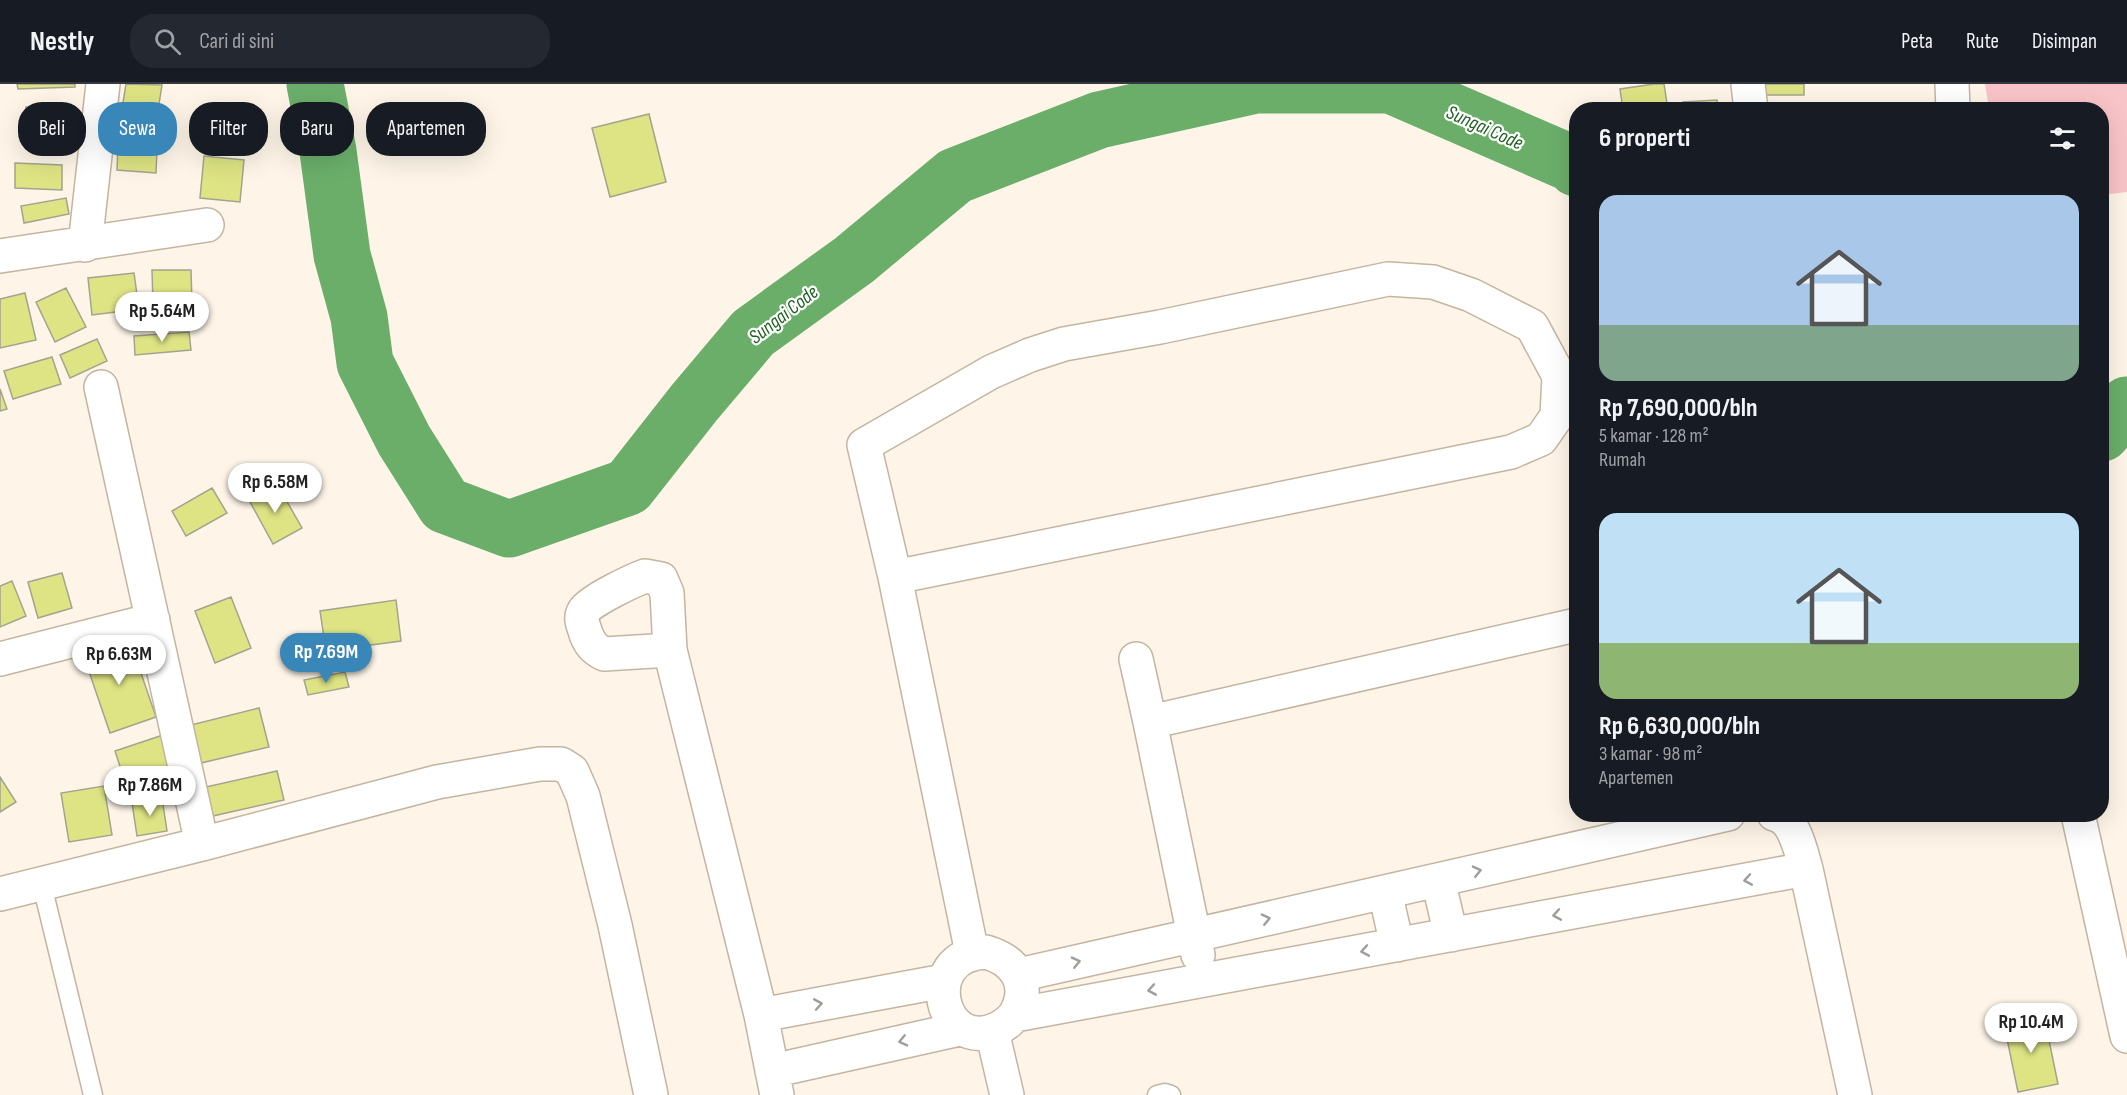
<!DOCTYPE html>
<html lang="id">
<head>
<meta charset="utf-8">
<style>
	:root { --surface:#171b24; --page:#242831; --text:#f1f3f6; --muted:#9ea1a6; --line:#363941; --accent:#3986b9 }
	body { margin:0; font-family:"Sofia Sans Condensed",sans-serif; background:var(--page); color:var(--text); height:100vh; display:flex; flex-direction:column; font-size:22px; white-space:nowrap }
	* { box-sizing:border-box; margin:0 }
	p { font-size:20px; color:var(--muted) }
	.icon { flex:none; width:33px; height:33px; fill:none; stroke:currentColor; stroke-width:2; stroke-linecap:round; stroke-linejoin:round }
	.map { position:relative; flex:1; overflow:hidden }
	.details { position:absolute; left:1569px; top:18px; width:540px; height:720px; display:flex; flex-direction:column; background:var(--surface); border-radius:24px; box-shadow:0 6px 24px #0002 }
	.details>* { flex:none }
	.banner { position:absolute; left:18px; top:18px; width:570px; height:54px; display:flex; gap:12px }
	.price { position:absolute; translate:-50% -51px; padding:0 14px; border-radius:21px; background:#fff; color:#222; font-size:20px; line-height:39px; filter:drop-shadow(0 2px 3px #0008) }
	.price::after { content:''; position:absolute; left:50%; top:36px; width:18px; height:14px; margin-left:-9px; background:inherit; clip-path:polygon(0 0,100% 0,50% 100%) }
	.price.selected { background:var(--accent); color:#fff }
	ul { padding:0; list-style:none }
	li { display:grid; align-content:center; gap:12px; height:318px; padding:0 30px }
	li span { display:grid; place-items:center; height:186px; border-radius:18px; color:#555 }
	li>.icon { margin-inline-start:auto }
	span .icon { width:108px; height:108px; fill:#fffc; stroke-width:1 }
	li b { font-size:26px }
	h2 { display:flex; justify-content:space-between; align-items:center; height:72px; padding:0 30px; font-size:26px }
	.tag { padding:0 21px; border-radius:24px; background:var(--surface); box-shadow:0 6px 24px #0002; font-size:21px; line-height:54px }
	.tag.selected { background:var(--accent); color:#fff }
	header { display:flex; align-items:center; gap:36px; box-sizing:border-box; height:84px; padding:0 30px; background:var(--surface); border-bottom:2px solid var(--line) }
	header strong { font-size:28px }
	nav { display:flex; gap:33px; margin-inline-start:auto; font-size:21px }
	.search { width:420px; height:54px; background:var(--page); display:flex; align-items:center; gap:15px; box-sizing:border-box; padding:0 21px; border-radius:24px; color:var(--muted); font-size:22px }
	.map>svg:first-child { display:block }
	.green { fill:#f9c4c7 }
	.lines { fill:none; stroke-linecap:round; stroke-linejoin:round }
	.river { stroke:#6bae6a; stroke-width:57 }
	.building { fill:#dee484; stroke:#a2a48d; stroke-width:1.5 }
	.service-casing { stroke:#c3b5a0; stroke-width:21 }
	.minor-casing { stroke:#c3b5a0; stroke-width:36 }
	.service { stroke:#fff; stroke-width:18 }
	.minor { stroke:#fff; stroke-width:33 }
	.oneway { stroke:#a09e9b }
	.labels { text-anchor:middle; stroke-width:4.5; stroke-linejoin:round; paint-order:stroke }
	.water-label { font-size:20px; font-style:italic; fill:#1f6322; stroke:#fff }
</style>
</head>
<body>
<header>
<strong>Nestly</strong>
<div class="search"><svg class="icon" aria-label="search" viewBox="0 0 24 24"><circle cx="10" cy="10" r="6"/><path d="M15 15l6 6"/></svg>Cari di sini</div>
<nav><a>Peta</a><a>Rute</a><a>Disimpan</a></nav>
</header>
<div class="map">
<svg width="2127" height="1011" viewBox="0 0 2127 1011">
	<rect width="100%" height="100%" fill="#fef5e8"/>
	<path class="green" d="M 1985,0 L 2127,0 L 2127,108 L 2102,111 L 2102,26 L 1989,25 Z"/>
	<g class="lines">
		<path class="river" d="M 315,0 L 328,67 L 342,171 L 359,233 L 365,279 L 404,356 L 445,421 L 509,445 L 628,403 L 694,319 L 753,249 L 854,176 L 955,92 L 1099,36 L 1256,1 L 1391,1 L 1575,81 L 1576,84
			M 2102,349 L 2127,321"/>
	</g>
	<path class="building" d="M 17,0 L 75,0 L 75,3 L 18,5 Z
		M 126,0 L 162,1 L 157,32 L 122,25 Z
		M 1654,0 L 1664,0 L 1668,26 L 1623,26 L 1620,5 Z
		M 1761,0 L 1804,0 L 1804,11 L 1761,11 Z
		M 1717,16 L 1718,26 L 1684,26 L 1683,18 Z
		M 26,23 L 65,24 L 65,66 L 26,65 Z
		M 649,30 L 666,98 L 610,113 L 592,44 Z
		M 118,61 L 157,64 L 156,89 L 117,86 Z
		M 204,72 L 244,76 L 240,118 L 200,114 Z
		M 15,79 L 62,81 L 62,106 L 15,104 Z
		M 66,114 L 69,130 L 24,139 L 21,122 Z
		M 152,186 L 191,186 L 192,220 L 153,220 Z
		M 134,189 L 139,225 L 92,231 L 88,194 Z
		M 66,204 L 86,243 L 55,258 L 36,218 Z
		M 25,209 L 36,256 L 0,264 L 0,215 Z
		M 189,248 L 191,266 L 135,271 L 134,252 Z
		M 97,255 L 107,277 L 70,294 L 60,271 Z
		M 52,273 L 61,300 L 13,315 L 4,287 Z
		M 0,305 L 7,325 L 0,327 Z
		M 277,400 L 302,444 L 273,460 L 249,416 Z
		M 212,404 L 227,429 L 186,452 L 172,427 Z
		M 62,489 L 72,524 L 38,534 L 28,498 Z
		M 12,497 L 26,532 L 0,543 L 0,502 Z
		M 231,513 L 251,564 L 215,579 L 195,527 Z
		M 396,516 L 401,557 L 326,567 L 320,527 Z
		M 129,554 L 156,633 L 110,649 L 83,570 Z
		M 345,588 L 349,603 L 308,611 L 304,596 Z
		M 259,624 L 269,663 L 201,679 L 191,641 Z
		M 163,651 L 176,690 L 128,707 L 115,667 Z
		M 277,687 L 284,716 L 204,734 L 197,705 Z
		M 0,693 L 16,718 L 0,728 Z
		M 104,702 L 112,751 L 69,758 L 61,709 Z
		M 162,714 L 167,747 L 137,752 L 132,719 Z
		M 2044,932 L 2058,1000 L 2018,1008 L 2004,940 Z"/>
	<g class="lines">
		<defs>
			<path id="service" d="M 42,801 L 93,1011
				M 1157,1011 L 1165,1009 L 1171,1011"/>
			<path id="minor" d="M 1748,0 L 1751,26
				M 1952,0 L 1953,26
				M 85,161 L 103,0
				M 0,172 L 207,141
				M 101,303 L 202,760 L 437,698 L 540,680 L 561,680 L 572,687 L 583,712 L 615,841 L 651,1011
				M 895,493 L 1511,368 L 1541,355 L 1557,332 L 1559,292 L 1532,242 L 1471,211 L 1433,198 L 1388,195 L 1160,243 L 1064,260 L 1030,271 L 991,288 L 864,361 L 895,493 L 972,869
				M 670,566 L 604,570 C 594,565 590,560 586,550 C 584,542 579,535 584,527 C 591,516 632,497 645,492 L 661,495 L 667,509 L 670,566 L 761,931 L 777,1011
				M 0,575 L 153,536
				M 1136,575 L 1150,638
				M 1774,730 C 1795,734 1801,768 1806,785 L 1855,1011
				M 2078,730 L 2127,952
				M 1438,796 L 1451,851
				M 1385,808 L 1397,861
				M 0,810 L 202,760
				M 986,868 C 1014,876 1031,898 1017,927 C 1013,935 1005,941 997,945 C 941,971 916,871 986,868 Z
				M 1198,871 L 1150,638 L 1576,541
				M 1019,891 L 1728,730
				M 761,931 L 944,897
				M 1015,931 L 1806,785
				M 992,947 L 1007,1011
				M 772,987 L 960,945"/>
		</defs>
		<use href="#service" class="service-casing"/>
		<use href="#minor" class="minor-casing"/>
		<use href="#service" class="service"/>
		<use href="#minor" class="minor"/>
	</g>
	<defs><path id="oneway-chevron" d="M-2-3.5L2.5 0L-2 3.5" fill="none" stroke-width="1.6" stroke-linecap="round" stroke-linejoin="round" transform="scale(1.5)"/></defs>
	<g class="oneway">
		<use href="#oneway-chevron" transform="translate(1477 787) rotate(-13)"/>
		<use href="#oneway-chevron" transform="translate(1748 796) rotate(170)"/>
		<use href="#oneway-chevron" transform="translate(1557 831) rotate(170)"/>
		<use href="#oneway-chevron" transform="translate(1266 835) rotate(-13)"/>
		<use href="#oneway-chevron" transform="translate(1365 867) rotate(170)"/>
		<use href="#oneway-chevron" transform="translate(1076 878) rotate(-13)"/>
		<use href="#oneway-chevron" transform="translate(1152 906) rotate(170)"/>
		<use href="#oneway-chevron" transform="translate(818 920) rotate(-10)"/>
		<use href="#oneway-chevron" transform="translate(903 957) rotate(167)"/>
	</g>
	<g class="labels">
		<g class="water-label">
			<text transform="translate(1485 43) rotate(24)" y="7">Sungai Code</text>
			<text transform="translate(783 230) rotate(-38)" y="7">Sungai Code</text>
		</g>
	</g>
</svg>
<b class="price" style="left:162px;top:259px">Rp 5.64M</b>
<b class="price" style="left:275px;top:430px">Rp 6.58M</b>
<b class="price selected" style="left:326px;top:600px">Rp 7.69M</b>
<b class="price" style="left:119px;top:602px">Rp 6.63M</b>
<b class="price" style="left:150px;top:733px">Rp 7.86M</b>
<b class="price" style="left:2031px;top:970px">Rp 10.4M</b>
<div class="banner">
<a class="tag">Beli</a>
<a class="tag selected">Sewa</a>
<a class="tag">Filter</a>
<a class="tag">Baru</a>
<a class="tag">Apartemen</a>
</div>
<section class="details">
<h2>6 properti<svg class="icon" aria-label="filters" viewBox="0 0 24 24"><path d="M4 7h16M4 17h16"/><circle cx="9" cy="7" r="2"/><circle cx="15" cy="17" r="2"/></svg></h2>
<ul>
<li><span style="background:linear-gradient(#a9c7e8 70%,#7fa58c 0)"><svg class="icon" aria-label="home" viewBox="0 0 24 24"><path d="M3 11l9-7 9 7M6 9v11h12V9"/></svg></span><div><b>Rp 7,690,000/bln</b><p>5 kamar · 128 m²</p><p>Rumah</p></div></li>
<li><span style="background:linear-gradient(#bfe0f5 70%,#8fb573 0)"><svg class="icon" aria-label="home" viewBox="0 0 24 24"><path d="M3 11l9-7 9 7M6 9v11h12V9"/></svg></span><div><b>Rp 6,630,000/bln</b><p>3 kamar · 98 m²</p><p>Apartemen</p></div></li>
</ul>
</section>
</div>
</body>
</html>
